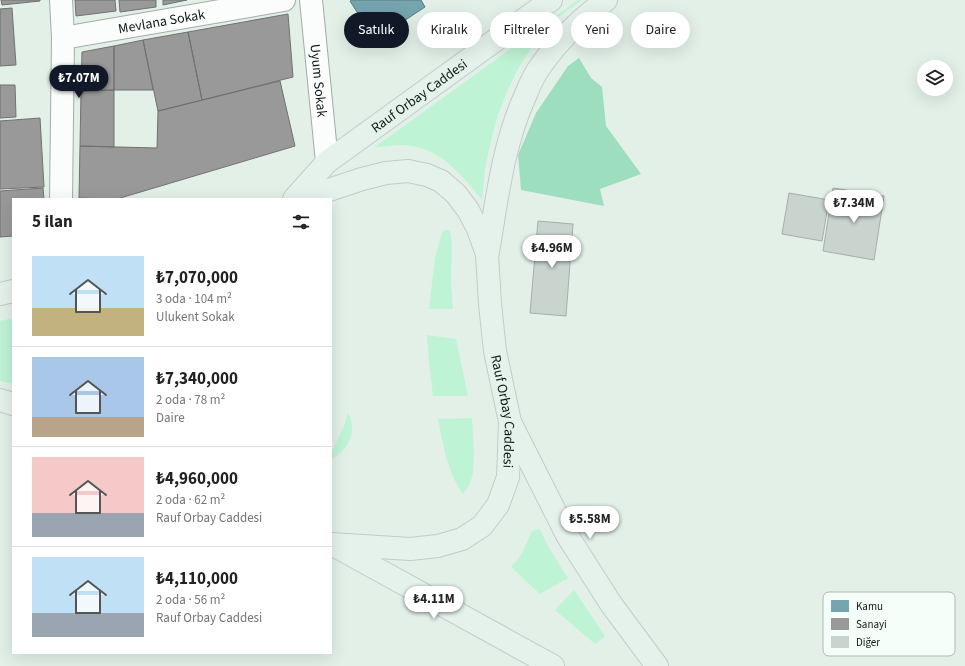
<!DOCTYPE html>
<html lang="tr">
<head>
<meta charset="utf-8">
<style>
	:root { --surface:#fff; --page:#f6f6f6; --text:#222; --muted:#767676; --line:#e0e0e0; --accent:#111827 }
	body { margin:0; font-family:"Source Sans 3",sans-serif; background:var(--page); color:var(--text); height:100vh; display:flex; flex-direction:column; font-size:15px; white-space:nowrap }
	* { box-sizing:border-box; margin:0 }
	p { font-size:13px; color:var(--muted) }
	.icon { flex:none; width:22px; height:22px; fill:none; stroke:currentColor; stroke-width:2; stroke-linecap:round; stroke-linejoin:round }
	.map { position:relative; flex:1; overflow:hidden }
	.drawer { position:absolute; left:12px; top:198px; width:320px; height:456px; display:flex; flex-direction:column; background:var(--surface); border-radius:0px; box-shadow:0 4px 16px #0002 }
	.drawer>* { flex:none }
	.top-card { position:absolute; left:344px; top:12px; width:380px; height:36px; display:flex; gap:8px }
	.fabs { position:absolute; left:917px; top:60px; display:grid; gap:8px }
	.fabs a { display:grid; place-items:center; width:36px; height:36px; border-radius:50%; background:var(--surface); box-shadow:0 4px 16px #0002; font-size:20px }
	.price { position:absolute; translate:-50% -34px; padding:0 9px; border-radius:14px; background:#fff; color:#222; font-size:13px; line-height:26px; filter:drop-shadow(0 1px 2px #0008) }
	.price::after { content:''; position:absolute; left:50%; top:24px; width:12px; height:9px; margin-left:-6px; background:inherit; clip-path:polygon(0 0,100% 0,50% 100%) }
	.price.selected { background:var(--accent); color:#fff }
	ul { padding:0; list-style:none }
	li { display:flex; align-items:center; gap:12px; height:100px; padding:0 20px }
	li+li { border-top:1px solid var(--line) }
	li span { display:grid; place-items:center; flex:none; width:112px; height:80px; border-radius:0px; color:#555 }
	li>.icon { margin-inline-start:auto }
	span .icon { width:48px; height:48px; fill:#fffc; stroke-width:1 }
	li b { font-size:17px }
	h2 { display:flex; justify-content:space-between; align-items:center; height:48px; padding:0 20px; font-size:17px }
	.pill { padding:0 14px; border-radius:18px; background:var(--surface); box-shadow:0 4px 16px #0002; font-size:14px; line-height:36px }
	.pill.selected { background:var(--accent); color:#fff }
	.map>svg:first-child { display:block }
	.green { fill:#bff3d6 }
	.forest { fill:#9cdebd }
	.public { fill:#76a5af; stroke:#577a80 }
	.industry { fill:#999; stroke:#6f7270 }
	.building { fill:#c9d4ce; stroke:#a3afa8 }
	.lines { fill:none; stroke-linecap:round; stroke-linejoin:round }
	.minor-casing { stroke:#a2ada7; stroke-width:24 }
	.major-casing { stroke:#c4cbc8; stroke-width:24 }
	.minor { stroke:#fbfdfc; stroke-width:22 }
	.major { stroke:#e5f2eb; stroke-width:22 }
	.labels { text-anchor:middle; stroke-width:4; stroke-linejoin:round; paint-order:stroke }
	.street-label { font-size:14px; fill:#0e1712; stroke:#f4fff9 }
	.key { fill:#f4fff9; stroke:#afb9b4; stroke-width:1 }
	.key-label { font-size:11px; fill:#0e1712 }
</style>
</head>
<body>
<div class="map">
<svg width="965" height="666" viewBox="0 0 965 666">
	<rect width="100%" height="100%" fill="#e2f0e8"/>
	<path class="green" d="M 578,0 L 582,0 L 546,26 L 519,67 L 508,89 L 498,115 L 493,132 L 489,149 L 485,169 L 482,200 C 461,174 440,147 403,145 C 394,145 384,147 375,147 Z
		M 445,230 L 450,231 L 452,245 L 451,285 L 453,309 L 429,309 L 435,258 L 442,233 Z
		M 13,318 L 13,384 L 0,381 L 0,321 Z
		M 427,335 L 456,339 L 468,396 L 433,396 L 429,362 Z
		M 348,413 C 356,426 352,444 339,454 C 337,456 334,457 331,459 L 331,453 L 344,426 Z
		M 472,418 L 474,452 L 473,473 L 469,486 L 463,494 C 448,474 443,444 438,419 Z
		M 540,529 C 547,546 558,562 568,578 L 540,594 L 511,567 C 523,555 525,546 532,531 Z
		M 574,590 L 605,636 L 595,644 L 555,610 Z"/>
	<path class="forest" d="M 579,58 L 591,78 L 602,87 L 606,126 L 641,174 L 600,189 L 604,206 L 521,190 L 518,155 L 536,113 L 568,66 Z"/>
	<path class="public" d="M 352,0 L 421,0 L 425,7 L 375,40 L 350,1 Z"/>
	<path class="industry" d="M 1,0 L 40,0 L 40,1 L 2,5 Z
		M 75,0 L 115,0 L 116,11 L 76,16 Z
		M 119,0 L 156,0 L 156,7 L 120,12 Z
		M 163,0 L 187,0 L 163,5 Z
		M 12,8 L 16,65 L 0,66 L 0,9 Z
		M 288,14 L 293,77 L 202,100 L 188,32 Z
		M 188,32 L 202,100 L 158,111 L 143,40 Z
		M 143,40 L 153,90 L 114,90 L 114,46 Z
		M 114,46 L 114,90 L 81,91 L 82,52 Z
		M 280,81 L 295,146 L 117,199 L 79,198 L 80,146 L 157,148 L 158,111 Z
		M 0,85 L 15,85 L 16,117 L 0,118 Z
		M 114,90 L 114,147 L 80,146 L 81,91 Z
		M 40,118 L 44,187 L 0,189 L 0,121 Z
		M 43,188 L 44,199 L 13,199 L 13,236 L 0,237 L 0,191 Z"/>
	<path class="building" d="M 833,188 L 884,196 L 874,260 L 823,251 Z
		M 789,193 L 829,200 L 822,241 L 782,234 Z
		M 538,221 L 573,224 L 566,316 L 530,313 Z"/>
	<g class="lines">
		<defs>
			<g id="minor">
				<path id="s1" d="M 311,0 L 327,162"/>
				<path id="s2" d="M 63,38 L 284,0"/>
				<path d="M 61,199 L 63,38 L 61,0"/>
			</g>
			<g id="major">
				<path id="s3" d="M 294,199 L 327,162 L 551,0"/>
				<path id="s4" d="M 310,199 L 326,191 L 362,179 L 386,173 L 408,171 L 427,175 L 441,181 L 456,194 L 468,210 L 478,229 L 487,254 L 490,304 L 495,351 L 510,422 L 508,477 L 498,505 L 482,526 L 462,539 L 438,546 L 410,549 L 331,544"/>
				<path d="M 488,252 C 497,199 503,144 526,94 C 530,84 535,73 542,64 C 559,40 582,18 606,0"/>
				<path d="M 0,294 L 13,291"/>
				<path d="M 0,400 L 13,404"/>
				<path d="M 511,424 L 567,535 L 611,604 L 657,666"/>
				<path d="M 337,547 L 553,666"/>
			</g>
		</defs>
		<use href="#minor" class="minor-casing"/>
		<use href="#major" class="major-casing"/>
		<use href="#minor" class="minor"/>
		<use href="#major" class="major"/>
	</g>
	<g class="labels">
		<g class="street-label">
			<text dy="5" stroke="none"><textPath href="#s2" startOffset="100">Mevlana Sokak</textPath></text>
			<text dy="5" stroke="none"><textPath href="#s1" startOffset="81">Uyum Sokak</textPath></text>
			<text dy="5" stroke="none"><textPath href="#s3" startOffset="163">Rauf Orbay Caddesi</textPath></text>
			<text dy="5" stroke="none"><textPath href="#s4" startOffset="384">Rauf Orbay Caddesi</textPath></text>
		</g>
	</g>
	<rect x="823" y="592" width="132" height="64" rx="6" class="key"/>
	<rect x="831" y="600" width="18" height="12" fill="#76a5af"/>
	<rect x="831" y="618" width="18" height="12" fill="#999"/>
	<rect x="831" y="636" width="18" height="12" fill="#c9d4ce"/>
	<g class="key-label">
		<text x="856" y="610">Kamu</text>
		<text x="856" y="628">Sanayi</text>
		<text x="856" y="646">Diğer</text>
	</g>
</svg>
<div class="fabs">
<a><svg class="icon" aria-label="layers" viewBox="0 0 24 24"><path d="M12 4l9 5-9 5-9-5zM3 14l9 5 9-5"/></svg></a>
</div>
<b class="price selected" style="left:79px;top:99px">₺7.07M</b>
<b class="price" style="left:854px;top:224px">₺7.34M</b>
<b class="price" style="left:552px;top:269px">₺4.96M</b>
<b class="price" style="left:590px;top:540px">₺5.58M</b>
<b class="price" style="left:434px;top:620px">₺4.11M</b>
<div class="top-card">
<a class="pill selected">Satılık</a>
<a class="pill">Kiralık</a>
<a class="pill">Filtreler</a>
<a class="pill">Yeni</a>
<a class="pill">Daire</a>
</div>
<section class="drawer">
<h2>5 ilan<svg class="icon" aria-label="filters" viewBox="0 0 24 24"><path d="M4 7h16M4 17h16"/><circle cx="9" cy="7" r="2"/><circle cx="15" cy="17" r="2"/></svg></h2>
<ul>
<li><span style="background:linear-gradient(#bfe0f5 65%,#c2b280 0)"><svg class="icon" aria-label="home" viewBox="0 0 24 24"><path d="M3 11l9-7 9 7M6 9v11h12V9"/></svg></span><div><b>₺7,070,000</b><p>3 oda · 104 m²</p><p>Ulukent Sokak</p></div></li>
<li><span style="background:linear-gradient(#a9c7e8 75%,#b9a48a 0)"><svg class="icon" aria-label="home" viewBox="0 0 24 24"><path d="M3 11l9-7 9 7M6 9v11h12V9"/></svg></span><div><b>₺7,340,000</b><p>2 oda · 78 m²</p><p>Daire</p></div></li>
<li><span style="background:linear-gradient(#f6c9c9 70%,#9aa5b1 0)"><svg class="icon" aria-label="home" viewBox="0 0 24 24"><path d="M3 11l9-7 9 7M6 9v11h12V9"/></svg></span><div><b>₺4,960,000</b><p>2 oda · 62 m²</p><p>Rauf Orbay Caddesi</p></div></li>
<li><span style="background:linear-gradient(#bfe0f5 70%,#9aa5b1 0)"><svg class="icon" aria-label="home" viewBox="0 0 24 24"><path d="M3 11l9-7 9 7M6 9v11h12V9"/></svg></span><div><b>₺4,110,000</b><p>2 oda · 56 m²</p><p>Rauf Orbay Caddesi</p></div></li>
</ul>
</section>
</div>
</body>
</html>
